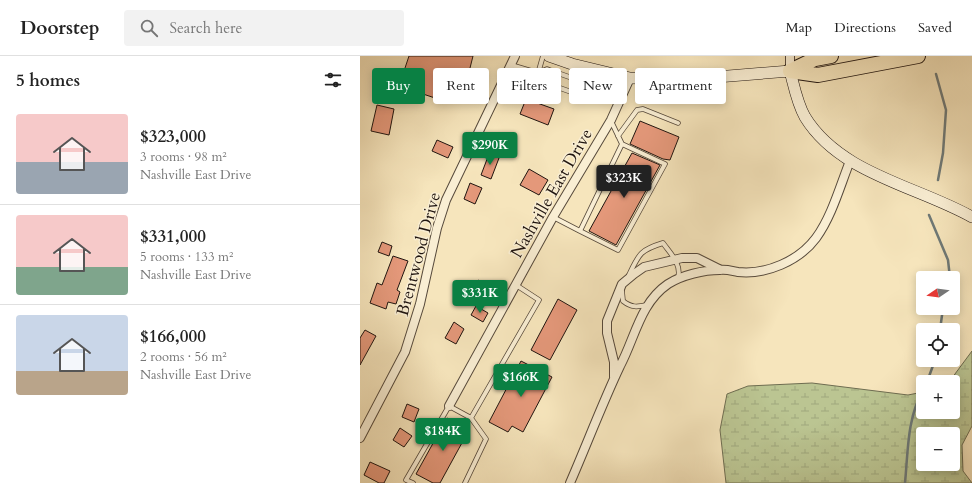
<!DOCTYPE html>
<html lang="en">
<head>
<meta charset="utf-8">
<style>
	:root { --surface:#fff; --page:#f2f2f2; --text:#222; --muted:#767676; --line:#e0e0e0; --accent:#0b8043 }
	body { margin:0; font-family:Cardo,serif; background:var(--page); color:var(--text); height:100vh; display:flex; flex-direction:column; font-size:15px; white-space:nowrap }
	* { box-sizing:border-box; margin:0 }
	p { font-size:13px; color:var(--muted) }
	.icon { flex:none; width:22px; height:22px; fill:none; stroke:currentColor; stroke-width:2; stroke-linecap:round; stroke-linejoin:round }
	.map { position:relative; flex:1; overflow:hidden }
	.sheet { display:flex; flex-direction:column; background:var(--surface); width:360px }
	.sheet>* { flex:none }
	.top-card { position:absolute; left:12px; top:12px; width:380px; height:36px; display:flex; gap:8px }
	.needle { width:26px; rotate:257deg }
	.buttons { position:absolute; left:556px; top:215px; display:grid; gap:8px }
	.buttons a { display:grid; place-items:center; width:44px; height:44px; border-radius:4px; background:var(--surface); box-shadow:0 2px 10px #0003; font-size:20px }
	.price { position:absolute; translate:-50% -34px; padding:0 9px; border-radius:4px; background:var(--accent); color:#fff; font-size:13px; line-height:26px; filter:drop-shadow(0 1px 2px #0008) }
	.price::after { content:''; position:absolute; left:50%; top:24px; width:12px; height:9px; margin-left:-6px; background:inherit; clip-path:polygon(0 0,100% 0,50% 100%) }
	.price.active { background:#222; color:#fff }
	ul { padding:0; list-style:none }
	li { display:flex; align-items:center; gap:12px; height:100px; padding:0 16px }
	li+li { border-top:1px solid var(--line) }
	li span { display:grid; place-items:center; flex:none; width:112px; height:80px; border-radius:4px; color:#555 }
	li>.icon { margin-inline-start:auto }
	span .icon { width:48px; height:48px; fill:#fffc; stroke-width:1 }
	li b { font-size:17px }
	h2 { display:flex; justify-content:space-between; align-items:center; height:48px; padding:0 16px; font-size:17px }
	.chip { padding:0 14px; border-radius:4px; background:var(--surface); box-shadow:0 2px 10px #0003; font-size:14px; line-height:36px }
	.chip.active { background:var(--accent); color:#fff }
	header { display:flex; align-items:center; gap:24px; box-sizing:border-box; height:56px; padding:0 20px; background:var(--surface); border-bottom:1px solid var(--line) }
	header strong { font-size:19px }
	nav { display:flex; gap:22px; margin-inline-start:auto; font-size:14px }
	.search { width:280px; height:36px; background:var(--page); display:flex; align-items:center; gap:10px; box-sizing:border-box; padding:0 14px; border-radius:4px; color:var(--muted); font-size:15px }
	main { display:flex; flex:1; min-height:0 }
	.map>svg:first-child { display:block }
	.wetland { fill:url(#wetland-marsh); stroke:#6e6d51; fill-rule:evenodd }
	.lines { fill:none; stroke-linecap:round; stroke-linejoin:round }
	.stream { stroke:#6e7977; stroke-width:2.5 }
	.building { fill:#e4987a; stroke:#201510 }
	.service-casing { stroke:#56493b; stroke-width:5.5 }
	.minor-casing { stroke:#56493b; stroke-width:10 }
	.secondary-casing { stroke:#201510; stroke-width:12 }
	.motorway-casing { stroke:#201510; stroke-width:16 }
	.service { stroke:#f9eed3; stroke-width:4 }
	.minor { stroke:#f9eed3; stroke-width:8 }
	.secondary { stroke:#f9eed3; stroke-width:11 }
	.motorway { stroke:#f6e5bc; stroke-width:14 }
	.labels { text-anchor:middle; stroke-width:3; stroke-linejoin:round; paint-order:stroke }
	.street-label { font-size:17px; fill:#201510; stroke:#f9eed3 }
</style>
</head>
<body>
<header>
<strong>Doorstep</strong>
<div class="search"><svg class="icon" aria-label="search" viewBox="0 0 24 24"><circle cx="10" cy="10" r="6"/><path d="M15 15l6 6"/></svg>Search here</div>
<nav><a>Map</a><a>Directions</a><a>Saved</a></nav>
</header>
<main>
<section class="sheet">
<h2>5 homes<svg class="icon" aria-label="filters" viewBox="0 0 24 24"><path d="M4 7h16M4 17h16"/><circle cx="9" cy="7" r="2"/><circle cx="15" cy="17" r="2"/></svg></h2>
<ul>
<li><span style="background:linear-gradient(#f6c9c9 60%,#9aa5b1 0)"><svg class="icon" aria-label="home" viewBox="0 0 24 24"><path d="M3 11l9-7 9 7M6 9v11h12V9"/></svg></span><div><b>$323,000</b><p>3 rooms · 98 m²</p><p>Nashville East Drive</p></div></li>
<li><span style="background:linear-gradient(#f6c9c9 65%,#7fa58c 0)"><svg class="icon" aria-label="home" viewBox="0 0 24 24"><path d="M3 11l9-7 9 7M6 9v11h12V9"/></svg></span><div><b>$331,000</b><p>5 rooms · 133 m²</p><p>Nashville East Drive</p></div></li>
<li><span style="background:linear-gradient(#c9d6e8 70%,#b9a48a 0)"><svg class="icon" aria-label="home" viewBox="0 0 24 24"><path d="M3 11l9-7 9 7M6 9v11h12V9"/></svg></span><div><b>$166,000</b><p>2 rooms · 56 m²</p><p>Nashville East Drive</p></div></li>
</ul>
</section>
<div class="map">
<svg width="612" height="427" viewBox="0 0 612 427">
	<defs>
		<pattern id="wetland-marsh" width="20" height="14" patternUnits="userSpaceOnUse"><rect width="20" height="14" fill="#bbc592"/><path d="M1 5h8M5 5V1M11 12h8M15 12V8" fill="none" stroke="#a0a87d"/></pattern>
	</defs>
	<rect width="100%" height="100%" fill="#f6e5bc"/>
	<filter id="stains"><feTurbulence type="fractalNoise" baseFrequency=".005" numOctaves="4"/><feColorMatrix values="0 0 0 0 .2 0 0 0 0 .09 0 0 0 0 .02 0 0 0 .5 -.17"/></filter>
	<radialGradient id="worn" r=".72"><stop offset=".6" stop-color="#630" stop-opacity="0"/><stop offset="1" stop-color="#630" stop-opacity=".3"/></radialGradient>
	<path class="wetland" d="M 612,295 L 612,370 L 602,389 L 603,415 L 612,427 L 366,427 L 360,374 L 367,338 L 388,330 L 452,327 L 548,339 L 563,336 L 563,356 L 593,356 L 593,326 L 589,326 ZM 563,378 L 593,378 L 593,408 L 563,408 Z"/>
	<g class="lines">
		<path class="stream" d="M 576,18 L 586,54 L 583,97 L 578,124
			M 569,159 L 588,204 L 590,222
			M 580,274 L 583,252
			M 567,326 L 575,304
			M 545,427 C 548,397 547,361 563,335"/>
	</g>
	<path class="building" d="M 49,0 L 113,0 L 107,24 L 87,18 L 78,43 L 39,30 Z
		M 166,43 L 194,53 L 188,69 L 160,58 Z
		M 17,49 L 34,53 L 29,79 L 11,75 Z
		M 280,65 L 319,81 L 310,104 L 303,103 L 270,88 Z
		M 77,84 L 93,91 L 88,102 L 72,95 Z
		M 272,97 L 300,109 L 256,189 L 229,175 Z
		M 129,98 L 139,102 L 131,123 L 121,119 Z
		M 169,113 L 188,124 L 179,139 L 160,129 Z
		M 110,127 L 122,132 L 115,148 L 104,143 Z
		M 22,186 L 32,190 L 29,200 L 18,196 Z
		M 33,200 L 48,205 L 37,234 L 40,236 L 36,248 L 28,246 L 26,253 L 10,247 L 17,227 L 22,229 Z
		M 118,224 L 130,231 L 119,250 L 107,244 Z
		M 198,243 L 217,254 L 190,304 L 171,294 Z
		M 116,250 L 128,257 L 123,266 L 111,259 Z
		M 94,266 L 104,273 L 96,288 L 85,282 Z
		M 5,274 L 16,280 L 0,309 L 0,282 Z
		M 161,305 L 192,321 L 163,376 L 152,370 L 148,376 L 129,366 Z
		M 47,348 L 59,353 L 54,366 L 42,361 Z
		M 87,362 L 109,374 L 80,427 L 73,427 L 56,418 Z
		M 40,372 L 52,380 L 44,391 L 33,384 Z
		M 10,406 L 30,415 L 24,427 L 19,427 L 4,419 Z"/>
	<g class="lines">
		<defs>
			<path id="service" d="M 151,9 L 178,17 L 187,13 L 192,15 L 235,30
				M 178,17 L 183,26 L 231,43 L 239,14
				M 143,24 L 173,35 L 183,0
				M 258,80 L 277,54 L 283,53 L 318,67
				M 193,161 L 220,175 L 262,88 L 251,65
				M 220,175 L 258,194 L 305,108 L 262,88
				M 269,219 C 279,198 280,194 303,187 C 310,197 322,208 318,222
				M 262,235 L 263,245 C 272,252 277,251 288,249
				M 111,362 L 179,244 L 156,229
				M 53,427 L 46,424 L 89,350 L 111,362 L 126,383 L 105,427"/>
			<path id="minor" d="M 430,0 L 430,15
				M 254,321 L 254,306 L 247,277 L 247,265 L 262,228 L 274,218 L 284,211 L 322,202 L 337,202 L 361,214
				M 89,350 L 193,161 L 251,64 L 270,22
				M 0,382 L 45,296 L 60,248 L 77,172 L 86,144 L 155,0
				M 210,427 C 227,388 242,348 260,310 C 275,282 280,247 308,228 C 322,219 344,214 360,214 C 366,213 372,215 378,216 C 406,219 439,205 456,182 C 472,160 480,130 490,105"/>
			<path id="secondary" d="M 189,0 L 212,8 L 270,22 L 332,23 L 430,15 C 434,30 437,47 445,61 C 480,118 557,130 612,161"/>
			<path id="motorway" d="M 430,15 L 458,19 L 558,0
				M 430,15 L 455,3 L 471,0"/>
		</defs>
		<use href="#service" class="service-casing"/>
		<use href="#minor" class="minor-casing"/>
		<use href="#secondary" class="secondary-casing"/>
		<use href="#motorway" class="motorway-casing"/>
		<use href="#service" class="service"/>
		<use href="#minor" class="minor"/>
		<use href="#secondary" class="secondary"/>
		<use href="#motorway" class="motorway"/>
	</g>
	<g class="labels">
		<g class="street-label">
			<text transform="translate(191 137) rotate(-60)" y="6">Nashville East Drive</text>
			<text transform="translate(58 198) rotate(-75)" y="6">Brentwood Drive</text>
		</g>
	</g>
	<rect width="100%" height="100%" filter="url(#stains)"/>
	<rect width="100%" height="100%" fill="url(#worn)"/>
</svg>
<div class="buttons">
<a><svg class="needle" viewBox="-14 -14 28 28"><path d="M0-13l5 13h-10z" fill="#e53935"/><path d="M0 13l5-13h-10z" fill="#767676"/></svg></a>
<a><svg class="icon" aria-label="locate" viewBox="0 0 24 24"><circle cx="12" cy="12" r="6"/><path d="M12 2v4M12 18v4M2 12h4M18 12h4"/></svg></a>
<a>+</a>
<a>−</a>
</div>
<b class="price" style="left:130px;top:110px">$290K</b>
<b class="price active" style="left:264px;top:143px">$323K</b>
<b class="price" style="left:120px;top:258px">$331K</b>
<b class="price" style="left:161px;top:342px">$166K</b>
<b class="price" style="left:83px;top:396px">$184K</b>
<div class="top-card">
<a class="chip active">Buy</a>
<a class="chip">Rent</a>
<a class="chip">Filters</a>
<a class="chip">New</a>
<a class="chip">Apartment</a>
</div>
</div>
</main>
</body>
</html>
